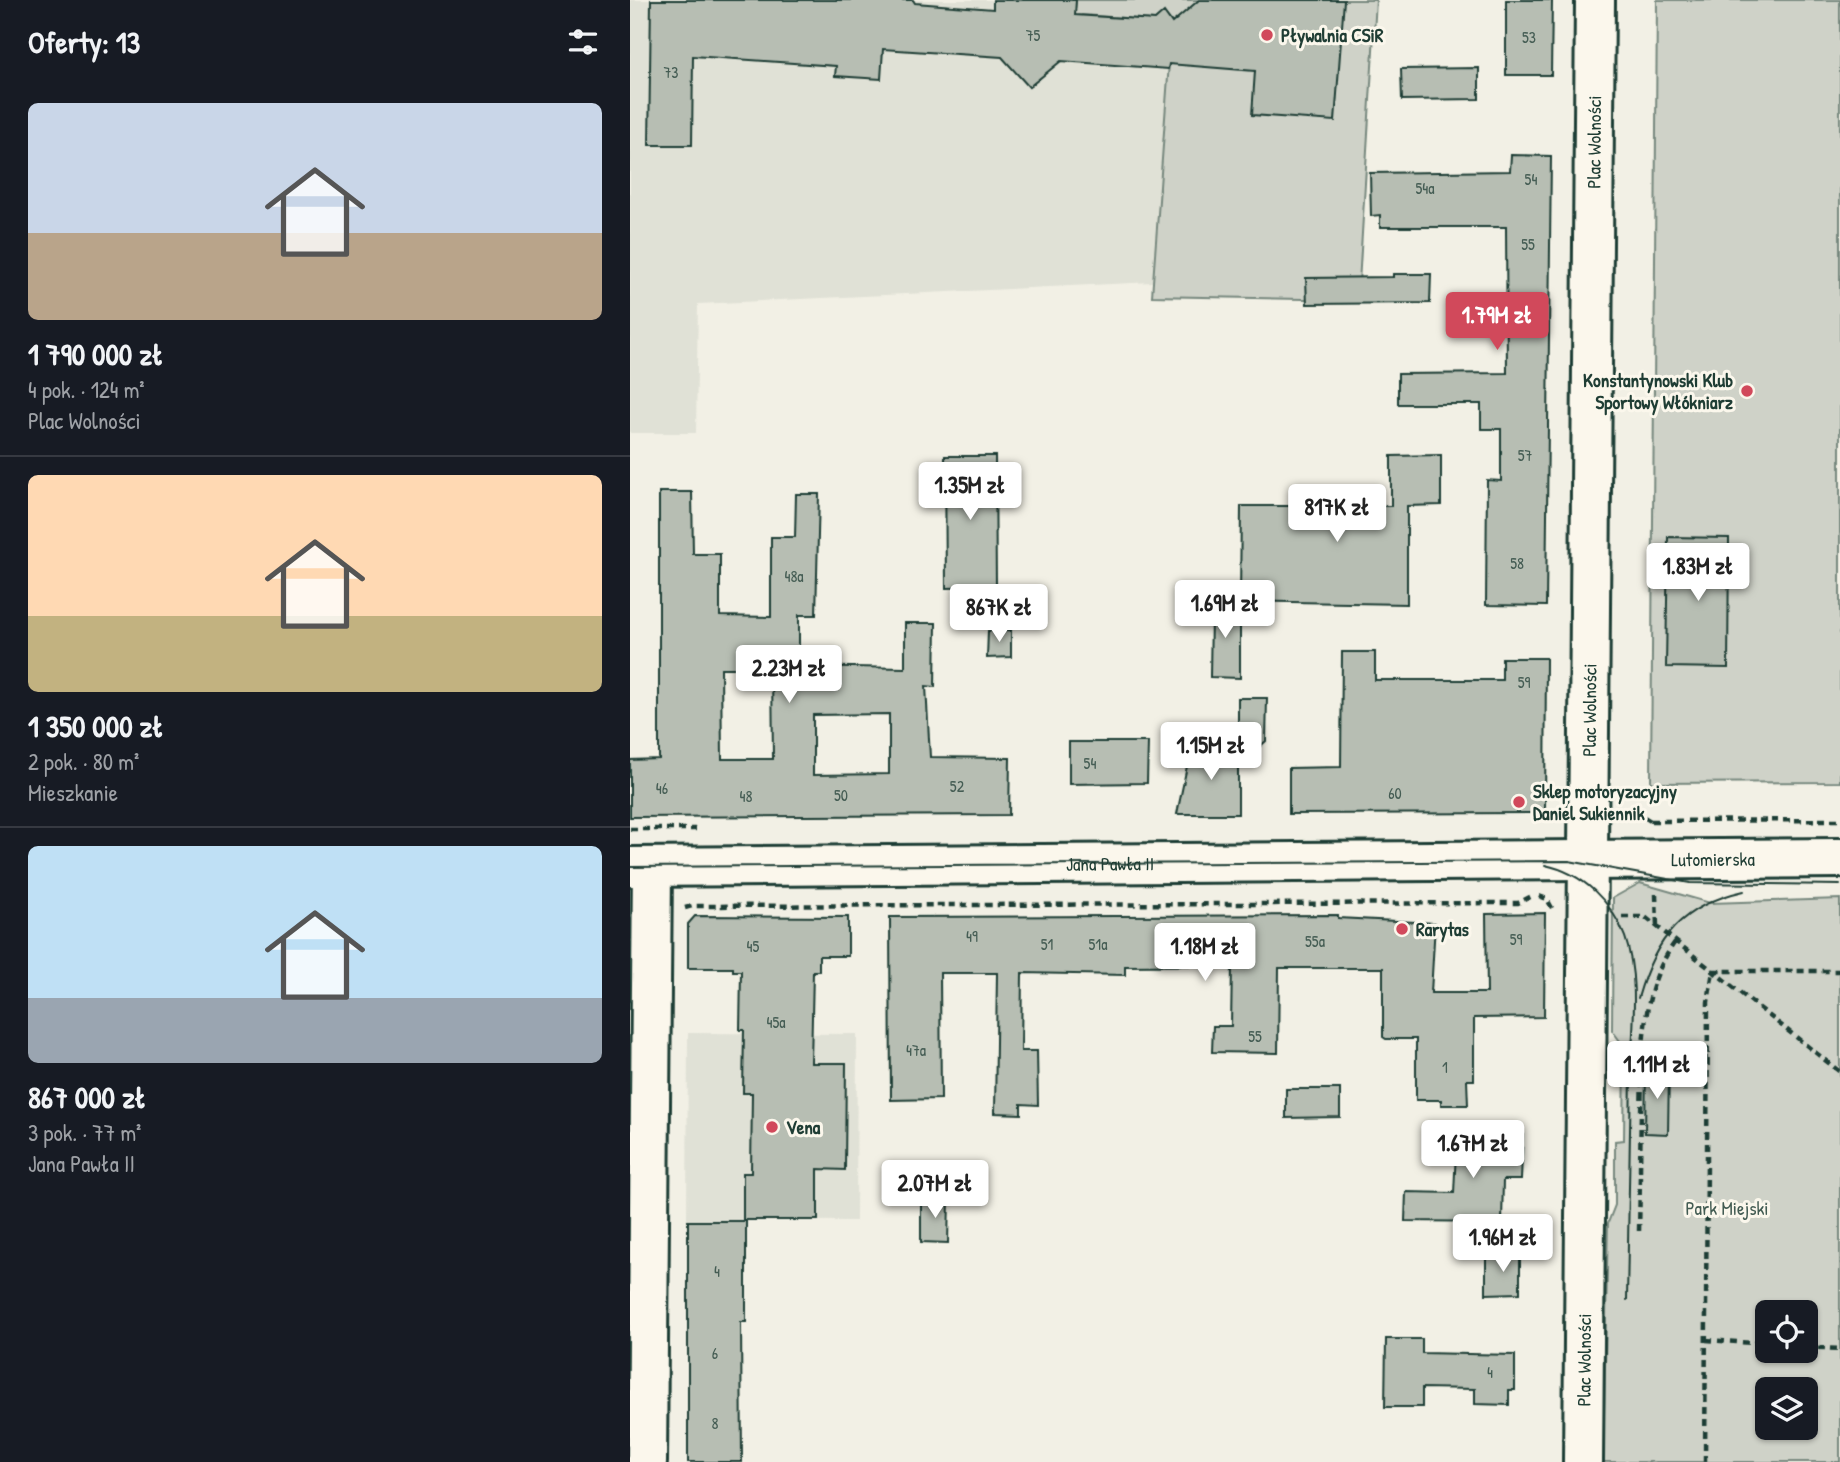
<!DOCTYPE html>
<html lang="pl">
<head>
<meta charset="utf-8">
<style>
	:root { --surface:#171b24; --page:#242831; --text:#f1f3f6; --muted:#9ea1a6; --line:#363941; --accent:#d1495b }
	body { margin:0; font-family:"Patrick Hand",sans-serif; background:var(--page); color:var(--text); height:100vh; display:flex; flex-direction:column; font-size:26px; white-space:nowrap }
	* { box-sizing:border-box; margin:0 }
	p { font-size:23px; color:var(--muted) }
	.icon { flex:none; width:38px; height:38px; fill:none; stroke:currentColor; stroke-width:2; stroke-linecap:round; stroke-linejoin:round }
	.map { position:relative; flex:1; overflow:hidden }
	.details { display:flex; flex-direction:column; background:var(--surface); width:630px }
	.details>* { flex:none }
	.fabs { position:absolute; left:1125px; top:1300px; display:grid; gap:14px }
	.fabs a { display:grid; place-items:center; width:63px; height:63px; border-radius:10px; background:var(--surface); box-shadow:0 2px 5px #0004; font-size:35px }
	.price { position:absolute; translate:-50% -60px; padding:0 16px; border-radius:7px; background:#fff; color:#222; font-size:23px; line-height:46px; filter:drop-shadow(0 2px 4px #0008) }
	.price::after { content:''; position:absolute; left:50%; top:42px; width:21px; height:16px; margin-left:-10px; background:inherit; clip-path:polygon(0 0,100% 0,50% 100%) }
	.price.selected { background:var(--accent); color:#fff }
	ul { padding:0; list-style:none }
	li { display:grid; align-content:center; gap:14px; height:371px; padding:0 28px }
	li+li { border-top:2px solid var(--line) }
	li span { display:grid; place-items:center; height:217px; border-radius:10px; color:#555 }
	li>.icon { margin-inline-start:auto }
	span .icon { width:126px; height:126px; fill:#fffc; stroke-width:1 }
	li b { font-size:30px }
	h2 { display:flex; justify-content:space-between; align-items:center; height:84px; padding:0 28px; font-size:30px }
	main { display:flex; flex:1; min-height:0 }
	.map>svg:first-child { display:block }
	.built { fill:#e0e1d6 }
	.green { fill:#cfd2c8; stroke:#77887e; stroke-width:2; fill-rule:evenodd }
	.building { fill:#b7beb3; stroke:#1f3d34; stroke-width:2; fill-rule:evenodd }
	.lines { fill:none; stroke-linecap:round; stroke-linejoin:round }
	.minor-casing { stroke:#1f3d34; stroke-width:44 }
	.major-casing { stroke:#1f3d34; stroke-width:44 }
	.path { stroke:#1f3d34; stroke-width:4.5; stroke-dasharray:7 5; stroke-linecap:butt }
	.minor { stroke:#fbf7ec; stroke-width:38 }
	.major { stroke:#fbf7ec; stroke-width:38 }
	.tram { stroke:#1f3d34; stroke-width:2 }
	.poi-dot { fill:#d1495b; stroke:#fbf7ec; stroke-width:2.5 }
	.labels { text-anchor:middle; stroke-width:6; stroke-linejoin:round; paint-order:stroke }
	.number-label { font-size:16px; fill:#455d54 }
	.poi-label { font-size:19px; font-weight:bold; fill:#1f3d34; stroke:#fbf7ec; text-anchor:start }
	.street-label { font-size:19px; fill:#1f3d34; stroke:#fbf7ec }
	.park-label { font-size:19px; fill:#425b52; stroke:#fbf7ec }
</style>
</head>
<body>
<main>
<section class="details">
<h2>Oferty: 13<svg class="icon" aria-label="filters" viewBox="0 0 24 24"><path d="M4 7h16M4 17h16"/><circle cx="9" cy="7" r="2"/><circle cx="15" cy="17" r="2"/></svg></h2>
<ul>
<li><span style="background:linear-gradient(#c9d6e8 60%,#b9a48a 0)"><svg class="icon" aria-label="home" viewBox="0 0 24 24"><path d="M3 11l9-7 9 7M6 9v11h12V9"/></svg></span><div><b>1 790 000 zł</b><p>4 pok. · 124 m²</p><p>Plac Wolności</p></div></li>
<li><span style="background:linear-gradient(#ffd9b3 65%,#c2b280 0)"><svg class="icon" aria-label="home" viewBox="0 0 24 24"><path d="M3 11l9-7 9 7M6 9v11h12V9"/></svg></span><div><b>1 350 000 zł</b><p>2 pok. · 80 m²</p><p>Mieszkanie</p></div></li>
<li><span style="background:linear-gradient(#bfe0f5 70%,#9aa5b1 0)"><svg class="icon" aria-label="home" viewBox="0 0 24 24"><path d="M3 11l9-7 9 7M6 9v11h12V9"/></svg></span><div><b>867 000 zł</b><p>3 pok. · 77 m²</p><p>Jana Pawła II</p></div></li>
</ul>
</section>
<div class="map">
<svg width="1210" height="1462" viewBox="0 0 1210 1462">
	<rect width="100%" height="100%" fill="#f2f0e5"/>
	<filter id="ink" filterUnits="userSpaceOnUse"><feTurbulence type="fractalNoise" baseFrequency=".0143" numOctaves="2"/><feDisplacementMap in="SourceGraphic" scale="14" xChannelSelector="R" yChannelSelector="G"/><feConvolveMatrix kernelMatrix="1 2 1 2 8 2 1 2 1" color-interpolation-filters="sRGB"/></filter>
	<g filter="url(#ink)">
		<path class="built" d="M 0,0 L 446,0 L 445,9 L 452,15 L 525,20 L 534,12 L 542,22 L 523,282 L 68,304 L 66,433 L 0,433 Z
			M 58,1033 L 227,1034 L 226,1221 L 57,1220 Z"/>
		<path class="green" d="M 446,0 L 746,0 L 728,300 L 522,296 L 542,22 L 534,13 L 525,20 L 452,15 L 447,19 L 442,11 L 445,9 Z
			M 1027,0 L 1210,0 L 1210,782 L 1021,783 Z
			M 1010,883 L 1080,903 L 1210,899 L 1210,1462 L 973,1462 L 978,1223 L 985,1205 L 985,1141 L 994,1140 L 995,1048 L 982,1030 L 983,898 ZM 1138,1312 L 1176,1312 L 1176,1351 L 1138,1351 ZM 1138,1390 L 1176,1390 L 1176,1428 L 1138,1428 Z"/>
		<path class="building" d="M 21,0 L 283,0 L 285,3 L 363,9 L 363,0 L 446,0 L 445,15 L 525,20 L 534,12 L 542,23 L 569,0 L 714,0 L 705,121 L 622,115 L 625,71 L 539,64 L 538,69 L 431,61 L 399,87 L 372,57 L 253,49 L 251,79 L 205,76 L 206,66 L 63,56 L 62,145 L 19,145 Z
			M 876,0 L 922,0 L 921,75 L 876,75 Z
			M 849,68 L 849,99 L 772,100 L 771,69 Z
			M 881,155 L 921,156 L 916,606 L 856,605 L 857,480 L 871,481 L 871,429 L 851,429 L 851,404 L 768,404 L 768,374 L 877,373 L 876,227 L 750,227 L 750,215 L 741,216 L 740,173 L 880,171 Z
			M 763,274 L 801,274 L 800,303 L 677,304 L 676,278 L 763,277 Z
			M 811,455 L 811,505 L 777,506 L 777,604 L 610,601 L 611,506 L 761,506 L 761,456 Z
			M 315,456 L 365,456 L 366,587 L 316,588 Z
			M 29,492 L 62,492 L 63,554 L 90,554 L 90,616 L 141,617 L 141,537 L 165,537 L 166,494 L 189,494 L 186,615 L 169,615 L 169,666 L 275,668 L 275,623 L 306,623 L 305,687 L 296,686 L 300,757 L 380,758 L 379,815 L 0,817 L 0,760 L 29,759 ZM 91,668 L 142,668 L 143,759 L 92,759 ZM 259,714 L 259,774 L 183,775 L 183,715 Z
			M 1038,537 L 1099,538 L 1098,668 L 1036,667 Z
			M 583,602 L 610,602 L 610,678 L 580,677 L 581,616 L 583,615 Z
			M 381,630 L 381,657 L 357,658 L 358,631 Z
			M 712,652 L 745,652 L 745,680 L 872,680 L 872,658 L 916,658 L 915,813 L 659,814 L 659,768 L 711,767 Z
			M 608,698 L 637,698 L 636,741 L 627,749 L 608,748 Z
			M 439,742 L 518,742 L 517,783 L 439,784 Z
			M 561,747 L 608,749 L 608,814 L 547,814 Z
			M 915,913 L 914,1017 L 844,1018 L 844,1080 L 837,1080 L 838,1105 L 811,1105 L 811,1100 L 786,1100 L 786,1039 L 756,1039 L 753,1037 L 753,968 L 649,968 L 648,1053 L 582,1052 L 583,1026 L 601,1026 L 602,965 L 495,966 L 495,975 L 392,973 L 391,1051 L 407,1051 L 408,1105 L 391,1104 L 391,1114 L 365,1113 L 367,973 L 310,973 L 311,1099 L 261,1100 L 260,917 L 708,915 L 708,918 L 805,923 L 801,993 L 857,993 L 856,914 Z
			M 65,916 L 218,917 L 218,956 L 189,956 L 189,971 L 183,971 L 181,1063 L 216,1063 L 215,1170 L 188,1169 L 188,1220 L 113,1220 L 113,1173 L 121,1173 L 122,1093 L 113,1093 L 114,1030 L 110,1030 L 111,971 L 103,971 L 103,968 L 58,968 L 58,924 Z
			M 1016,1069 L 1039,1069 L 1038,1134 L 1015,1133 Z
			M 656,1089 L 710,1089 L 710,1117 L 656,1118 Z
			M 827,1130 L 893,1132 L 891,1180 L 873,1180 L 872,1222 L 775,1221 L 776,1192 L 824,1193 Z
			M 291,1197 L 319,1198 L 318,1243 L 291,1242 Z
			M 58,1221 L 116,1221 L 116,1322 L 111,1322 L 112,1462 L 58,1462 Z
			M 890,1253 L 890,1293 L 856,1294 L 856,1254 Z
			M 756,1339 L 792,1339 L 792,1353 L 885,1355 L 885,1390 L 879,1390 L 879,1405 L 845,1404 L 845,1389 L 792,1388 L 792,1407 L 755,1407 Z"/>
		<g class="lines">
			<defs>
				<g id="minor">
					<path d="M 17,1462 L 22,867"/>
					<path id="s1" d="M 953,1462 L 965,0"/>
				</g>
				<g id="major">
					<path id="s2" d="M 0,867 L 1210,858"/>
				</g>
			</defs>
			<use href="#minor" class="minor-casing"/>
			<use href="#major" class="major-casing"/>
			<path class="path" d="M 991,814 L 1011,815 L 1022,822
				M 1021,821 L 1210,820
				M 0,829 L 66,829
				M 1026,894 L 1027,927
				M 909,896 L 917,899 L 922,908
				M 55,908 L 62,906 L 888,903 L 902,896
				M 992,917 L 1015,917 L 1210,1072
				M 1012,1057 L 1078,1058
				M 1009,1231 C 1010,1192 1010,1152 1011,1113 C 1013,1053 1009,992 1045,942
				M 1076,1340 L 1138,1344
				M 1176,1347 L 1210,1349
				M 1075,1462 L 1078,1002 L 1083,971 L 1210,971"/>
			<use href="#minor" class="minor"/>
			<use href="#major" class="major"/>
			<path class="tram" d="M 915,865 C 953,873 982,902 995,937 C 1010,980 1002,1031 1001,1075 C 1000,1150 998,1225 997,1300
				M 0,867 L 939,861 L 1060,883 L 1210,885
				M 1008,998 C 1025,938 1052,905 1114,891"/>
		</g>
	</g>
	<g class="poi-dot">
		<circle cx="637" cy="35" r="7"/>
		<circle cx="1117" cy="391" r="7"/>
		<circle cx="889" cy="802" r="7"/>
		<circle cx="772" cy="929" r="7"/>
		<circle cx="142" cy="1127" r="7"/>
	</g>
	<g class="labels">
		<g class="number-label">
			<text x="403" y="41">75</text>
			<text x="899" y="43">53</text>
			<text x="41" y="78">73</text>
			<text x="901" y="185">54</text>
			<text x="795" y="194">54a</text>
			<text x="898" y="250">55</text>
			<text x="895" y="461">57</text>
			<text x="887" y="569">58</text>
			<text x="164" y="582">48a</text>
			<text x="894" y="688">59</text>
			<text x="460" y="769">54</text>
			<text x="327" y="792">52</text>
			<text x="32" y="794">46</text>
			<text x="765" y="799">60</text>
			<text x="211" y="801">50</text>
			<text x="116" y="802">48</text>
			<text x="342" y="942">49</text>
			<text x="886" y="945">59</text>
			<text x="685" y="947">55a</text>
			<text x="417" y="950">51</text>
			<text x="468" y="950">51a</text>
			<text x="123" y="952">45</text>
			<text x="146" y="1028">45a</text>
			<text x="625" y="1042">55</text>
			<text x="286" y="1056">47a</text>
			<text x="815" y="1073">1</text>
			<text x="87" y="1277">4</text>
			<text x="85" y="1359">6</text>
			<text x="860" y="1378">4</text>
			<text x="85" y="1429">8</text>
		</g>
		<g class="poi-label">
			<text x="651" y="42">Pływalnia CSiR</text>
			<text x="1103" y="387" text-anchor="end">Konstantynowski Klub<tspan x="1103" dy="22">Sportowy Włókniarz</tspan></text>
			<text x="903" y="798">Sklep motoryzacyjny<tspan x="903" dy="22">Daniel Sukiennik</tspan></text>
			<text x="786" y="936">Rarytas</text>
			<text x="156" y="1134">Vena</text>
		</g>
		<g class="street-label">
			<text dy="7" stroke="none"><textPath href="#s1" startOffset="1320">Plac Wolności</textPath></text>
			<text dy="7" stroke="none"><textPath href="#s1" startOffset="752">Plac Wolności</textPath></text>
			<text dy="7" stroke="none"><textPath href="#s2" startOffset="1083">Lutomierska</textPath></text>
			<text dy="7" stroke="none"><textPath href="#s2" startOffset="480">Jana Pawła II</textPath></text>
			<text dy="7" stroke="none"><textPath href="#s1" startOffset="102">Plac Wolności</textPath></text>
		</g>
		<g class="park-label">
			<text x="1097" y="1215">Park Miejski</text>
		</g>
	</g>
</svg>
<div class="fabs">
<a><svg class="icon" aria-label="locate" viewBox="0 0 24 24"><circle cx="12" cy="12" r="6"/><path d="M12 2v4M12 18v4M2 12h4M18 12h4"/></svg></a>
<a><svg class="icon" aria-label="layers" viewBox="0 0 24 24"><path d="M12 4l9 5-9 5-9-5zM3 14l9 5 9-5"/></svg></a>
</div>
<b class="price selected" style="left:867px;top:352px">1.79M zł</b>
<b class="price" style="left:340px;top:522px">1.35M zł</b>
<b class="price" style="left:707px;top:544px">817K zł</b>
<b class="price" style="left:1068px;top:603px">1.83M zł</b>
<b class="price" style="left:595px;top:640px">1.69M zł</b>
<b class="price" style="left:369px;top:644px">867K zł</b>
<b class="price" style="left:159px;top:705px">2.23M zł</b>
<b class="price" style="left:581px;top:782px">1.15M zł</b>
<b class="price" style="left:575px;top:983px">1.18M zł</b>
<b class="price" style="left:1027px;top:1101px">1.11M zł</b>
<b class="price" style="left:843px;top:1180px">1.67M zł</b>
<b class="price" style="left:305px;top:1220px">2.07M zł</b>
<b class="price" style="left:873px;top:1274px">1.96M zł</b>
</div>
</main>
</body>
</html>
